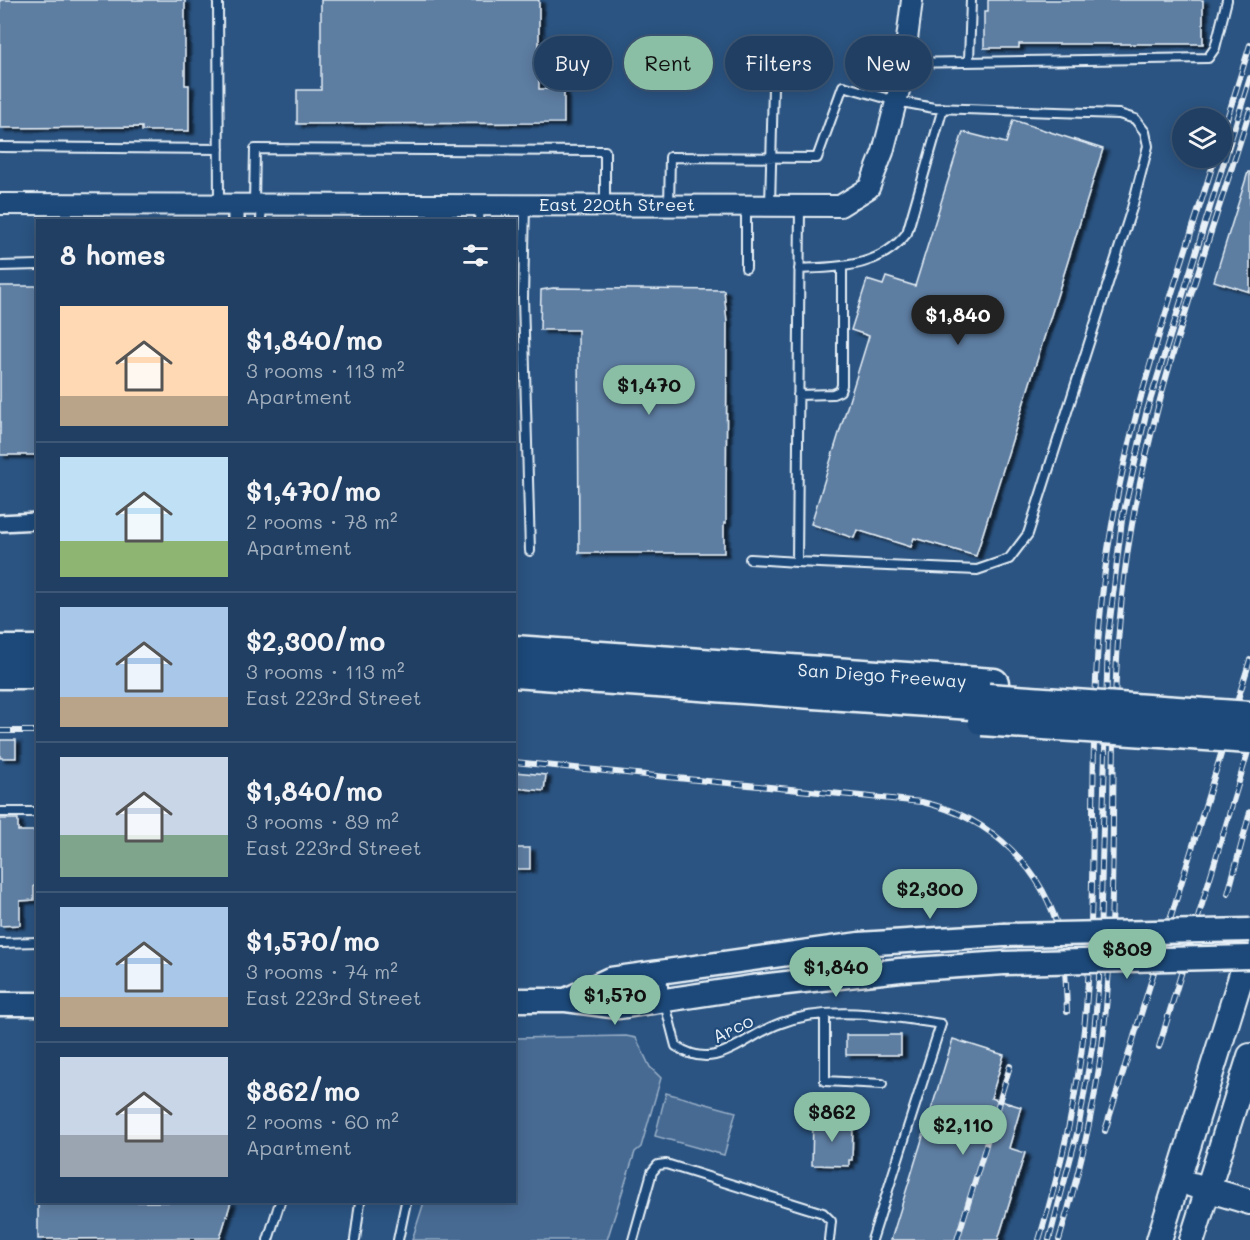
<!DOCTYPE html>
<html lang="en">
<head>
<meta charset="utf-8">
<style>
	:root { --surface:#203f62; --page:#284668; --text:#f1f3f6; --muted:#a2afbe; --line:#3d5877; --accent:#8abfa5 }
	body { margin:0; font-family:Mali,sans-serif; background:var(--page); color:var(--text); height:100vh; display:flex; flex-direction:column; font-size:22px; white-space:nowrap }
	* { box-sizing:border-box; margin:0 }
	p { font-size:20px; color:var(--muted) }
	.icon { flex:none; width:33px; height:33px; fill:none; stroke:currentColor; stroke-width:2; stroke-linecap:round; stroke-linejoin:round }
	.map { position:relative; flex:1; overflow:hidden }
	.drawer { position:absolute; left:36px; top:219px; width:480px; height:984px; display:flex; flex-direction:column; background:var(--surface); border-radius:0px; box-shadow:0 3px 15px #0003,0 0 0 2px var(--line) }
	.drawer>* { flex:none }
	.banner { position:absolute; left:534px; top:36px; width:570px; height:54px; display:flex; gap:12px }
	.controls { position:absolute; left:1172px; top:108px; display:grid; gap:12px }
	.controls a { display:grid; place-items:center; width:60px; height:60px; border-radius:50%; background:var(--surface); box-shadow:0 3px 15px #0003,0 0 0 2px var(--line); font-size:30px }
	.price { position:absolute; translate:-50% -51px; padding:0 14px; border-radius:21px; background:var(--accent); color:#111; font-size:20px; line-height:39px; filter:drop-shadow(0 2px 3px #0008) }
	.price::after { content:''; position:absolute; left:50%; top:36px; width:18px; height:14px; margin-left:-9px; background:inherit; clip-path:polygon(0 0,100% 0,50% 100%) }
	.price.current { background:#222; color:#fff }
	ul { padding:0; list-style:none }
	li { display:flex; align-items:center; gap:18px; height:150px; padding:0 24px }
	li+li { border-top:2px solid var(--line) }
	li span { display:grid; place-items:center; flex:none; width:168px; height:120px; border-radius:0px; color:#555 }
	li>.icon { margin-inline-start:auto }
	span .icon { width:72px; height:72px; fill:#fffc; stroke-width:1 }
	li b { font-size:26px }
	h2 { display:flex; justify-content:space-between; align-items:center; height:72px; padding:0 24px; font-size:26px }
	.pill { padding:0 21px; border-radius:27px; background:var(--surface); box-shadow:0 3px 15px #0003,0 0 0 2px var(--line); font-size:21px; line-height:54px }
	.pill.current { background:var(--accent); color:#111 }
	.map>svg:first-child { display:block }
	.green { fill:#476b93; stroke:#98aec6; stroke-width:1.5 }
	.building { fill:#5d7da1; stroke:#e8f1f8; stroke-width:1.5; filter:url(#shadow) }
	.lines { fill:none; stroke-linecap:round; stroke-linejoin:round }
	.service-casing { stroke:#e8f1f8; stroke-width:12 }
	.minor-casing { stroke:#e8f1f8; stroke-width:20 }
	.tertiary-casing { stroke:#e8f1f8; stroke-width:24 }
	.secondary-casing { stroke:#e8f1f8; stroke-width:27 }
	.primary-casing { stroke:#e8f1f8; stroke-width:28 }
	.motorway-casing { stroke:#e8f1f8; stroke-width:33 }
	.service { stroke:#1f4a7a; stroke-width:8 }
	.minor { stroke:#1f4a7a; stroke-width:15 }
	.tertiary { stroke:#1f4a7a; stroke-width:20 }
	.secondary { stroke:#1f4a7a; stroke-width:22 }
	.primary { stroke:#1f4a7a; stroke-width:24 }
	.motorway { stroke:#1f4a7a; stroke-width:28 }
	.rail-casing { stroke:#e8f1f8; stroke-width:6 }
	.rail { stroke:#1f4a7a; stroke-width:4; stroke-dasharray:11; stroke-linecap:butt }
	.secondary-bridge-casing { stroke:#e8f1f8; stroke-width:27; stroke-linecap:butt }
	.motorway-bridge-casing { stroke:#e8f1f8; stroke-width:33; stroke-linecap:butt }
	.secondary-bridge { stroke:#1f4a7a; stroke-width:22 }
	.motorway-bridge { stroke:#1f4a7a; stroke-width:28 }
	.labels { text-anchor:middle; stroke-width:4.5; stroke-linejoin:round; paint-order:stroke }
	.street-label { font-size:18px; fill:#e8f1f8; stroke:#1f4a7a }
</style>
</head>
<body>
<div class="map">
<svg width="1250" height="1240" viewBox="0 0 1250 1240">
	<defs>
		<filter id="shadow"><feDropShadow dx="5" dy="3" stdDeviation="1.5" flood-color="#0009"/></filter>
	</defs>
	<rect width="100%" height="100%" fill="#2b5482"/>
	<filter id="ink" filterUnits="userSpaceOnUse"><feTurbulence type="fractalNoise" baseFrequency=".0167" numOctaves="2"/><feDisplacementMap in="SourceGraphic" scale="12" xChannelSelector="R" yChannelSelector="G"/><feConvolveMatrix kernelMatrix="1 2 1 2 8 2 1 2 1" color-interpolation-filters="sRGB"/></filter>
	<g filter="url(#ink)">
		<path class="green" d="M 626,1036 L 636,1038 L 650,1067 L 661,1078 L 641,1147 L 635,1152 L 607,1240 L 412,1240 L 424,1202 L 514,1202 L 515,1038 Z
			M 666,1093 L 736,1112 L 724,1155 L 655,1136 Z"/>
		<path class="building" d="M 0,0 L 185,0 L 185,85 L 189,85 L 189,131 L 142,131 L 142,127 L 0,128 Z
			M 321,0 L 539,0 L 539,89 L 564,89 L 564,123 L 297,124 L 297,90 L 321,90 Z
			M 988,0 L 1203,0 L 1203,44 L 1019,44 L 1019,48 L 984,48 L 984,12 L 988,12 Z
			M 1013,120 L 1103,149 L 976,556 L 914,538 L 911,547 L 857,530 L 854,538 L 811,524 L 869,336 L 851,330 L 867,280 L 883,285 L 886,277 L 915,286 L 963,132 L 1006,143 Z
			M 1248,172 L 1250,172 L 1250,292 L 1214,281 Z
			M 0,286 L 38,286 L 38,455 L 0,455 Z
			M 553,288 L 724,290 L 727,323 L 726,523 L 724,523 L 724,553 L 579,553 L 578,330 L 540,330 L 541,290 Z
			M 0,740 L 16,740 L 16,758 L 0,758 Z
			M 514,772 L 546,775 L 544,791 L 514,788 Z
			M 0,819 L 18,819 L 18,831 L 37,831 L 37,886 L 34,886 L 34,900 L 20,901 L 20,925 L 0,926 Z
			M 514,848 L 530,848 L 530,869 L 514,869 Z
			M 846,1035 L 901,1035 L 901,1055 L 846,1055 Z
			M 953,1039 L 1004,1055 L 991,1098 L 1021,1107 L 1009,1148 L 1025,1153 L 998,1240 L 891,1240 Z
			M 813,1119 L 849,1120 L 849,1127 L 853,1127 L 852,1160 L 849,1160 L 849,1166 L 812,1165 Z
			M 38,1202 L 231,1202 L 220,1238 L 38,1239 Z"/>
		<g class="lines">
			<defs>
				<path id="service" d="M 218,0 L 219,204
					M 969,61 L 971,0
					M 905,63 L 1208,58 L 1215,48 L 1227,0
					M 0,147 L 219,149
					M 254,202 L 255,149 L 605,151 L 605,203
					M 525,205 L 523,298 L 530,551
					M 669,205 L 670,157 L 817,158 L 843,86 L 896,101 L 934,108 L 1119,114 L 1135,119 L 1145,132 L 1148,146 L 1132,208 L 1028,534 L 1009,559 L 977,570 L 797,562 L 800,207
					M 770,205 L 773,87
					M 261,220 L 262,204
					M 479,220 L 480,206
					M 0,266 L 38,265
					M 746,268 L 746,206
					M 799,269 C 840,267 880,268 907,233 L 943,108
					M 798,395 L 833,394 L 840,391 L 842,385 L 842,267
					M 750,559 L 797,562
					M 0,812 L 38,812
					M 0,943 L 38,942
					M 662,973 L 664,1000 L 676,1046 C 717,1074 743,1036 781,1023 C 830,1005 890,1016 941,1024 L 872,1240
					M 825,1015 L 825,1081 L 882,1084
					M 268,1240 L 280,1202
					M 355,1240 L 360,1202
					M 398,1240 L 406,1202
					M 633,1240 L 652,1172 L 658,1165 L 666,1164 L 823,1213 L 831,1221 L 829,1240"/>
				<path id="minor" d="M 236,220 L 236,204
					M 0,523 L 38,521"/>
				<path id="tertiary" d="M 0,204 L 840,206 L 869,188 L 883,152 L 902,79 L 912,0"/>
				<path id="secondary" d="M 514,1000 L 566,1000 L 619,1007 L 752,987 L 900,970 L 1004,963
					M 566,1000 L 610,979 L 859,944 L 1003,935
					M 0,1004 L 38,1004"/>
				<path id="primary" d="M 1193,1185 L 1250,1202
					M 1159,1240 L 1250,948
					M 1192,1240 L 1250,1056"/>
				<path id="motorway" d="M 0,650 L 38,650
					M 514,650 L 994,683
					M 514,673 L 986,706
					M 0,674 L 38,674"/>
			</defs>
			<use href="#service" class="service-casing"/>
			<use href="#minor" class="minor-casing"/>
			<use href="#tertiary" class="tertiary-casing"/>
			<use href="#secondary" class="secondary-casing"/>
			<use href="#primary" class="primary-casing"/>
			<use href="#motorway" class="motorway-casing"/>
			<use href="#service" class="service"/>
			<use href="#minor" class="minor"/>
			<use href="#tertiary" class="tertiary"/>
			<use href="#secondary" class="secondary"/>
			<use href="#primary" class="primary"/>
			<use href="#motorway" class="motorway"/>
			<defs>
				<path id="rail" d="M 1221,138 L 1250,45
					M 0,731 L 38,731
					M 514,762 L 922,802 C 991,817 1045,869 1061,939 C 1066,963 1066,988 1067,1012
					M 1228,894 L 1250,812
					M 1159,1047 L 1250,745
					M 1105,1131 L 1250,660
					M 957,1240 L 1010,1066
					M 1039,1240 C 1060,1171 1077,1101 1084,1029 C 1099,885 1087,740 1102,597 C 1117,445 1170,302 1215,158
					M 1049,1240 L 1078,1130 L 1093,1042 L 1099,979 L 1108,637 L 1122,520 L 1146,414 L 1250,78
					M 1059,1240 C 1081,1168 1098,1095 1105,1019 C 1119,879 1107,737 1122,596 C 1139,429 1201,269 1250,110"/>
			</defs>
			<use href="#rail" class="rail-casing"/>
			<use href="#rail" class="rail"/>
			<defs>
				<path id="secondary-bridge" d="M 1003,935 L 1250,930
					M 1004,963 L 1250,957"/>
				<path id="motorway-bridge" d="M 988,698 L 1250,716
					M 982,721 L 1250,739"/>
			</defs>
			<use href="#secondary-bridge" class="secondary-bridge-casing"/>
			<use href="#motorway-bridge" class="motorway-bridge-casing"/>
			<use href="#secondary-bridge" class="secondary-bridge"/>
			<use href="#motorway-bridge" class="motorway-bridge"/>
		</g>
	</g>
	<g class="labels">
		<g class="street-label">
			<text x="617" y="211">East 220th Street</text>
			<text transform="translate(882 676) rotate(4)" y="6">San Diego Freeway</text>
			<text transform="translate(733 1029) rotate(-26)" y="6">Arco</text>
		</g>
	</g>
</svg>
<div class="controls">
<a><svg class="icon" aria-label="layers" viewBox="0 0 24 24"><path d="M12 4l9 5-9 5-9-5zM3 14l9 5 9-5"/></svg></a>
</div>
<b class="price current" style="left:958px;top:346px">$1,840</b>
<b class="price" style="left:649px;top:416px">$1,470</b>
<b class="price" style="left:930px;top:920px">$2,300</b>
<b class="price" style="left:1127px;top:980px">$809</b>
<b class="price" style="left:836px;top:998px">$1,840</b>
<b class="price" style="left:615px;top:1026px">$1,570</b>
<b class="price" style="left:832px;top:1143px">$862</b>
<b class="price" style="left:963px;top:1156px">$2,110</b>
<div class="banner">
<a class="pill">Buy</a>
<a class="pill current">Rent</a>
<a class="pill">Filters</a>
<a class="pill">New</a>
</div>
<section class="drawer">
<h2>8 homes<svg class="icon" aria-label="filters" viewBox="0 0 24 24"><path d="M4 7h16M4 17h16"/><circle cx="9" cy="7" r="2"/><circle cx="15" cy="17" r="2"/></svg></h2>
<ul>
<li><span style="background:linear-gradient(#ffd9b3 75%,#b9a48a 0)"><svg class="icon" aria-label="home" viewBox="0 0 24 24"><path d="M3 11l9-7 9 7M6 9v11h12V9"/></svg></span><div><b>$1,840/mo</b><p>3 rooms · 113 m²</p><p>Apartment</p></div></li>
<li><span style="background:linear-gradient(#bfe0f5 70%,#8fb573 0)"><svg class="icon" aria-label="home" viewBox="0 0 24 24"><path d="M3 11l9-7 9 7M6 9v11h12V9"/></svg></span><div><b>$1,470/mo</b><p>2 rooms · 78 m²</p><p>Apartment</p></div></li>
<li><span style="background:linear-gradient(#a9c7e8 75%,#b9a48a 0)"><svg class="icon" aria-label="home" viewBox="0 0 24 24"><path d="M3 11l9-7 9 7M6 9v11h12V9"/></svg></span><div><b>$2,300/mo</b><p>3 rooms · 113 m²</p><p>East 223rd Street</p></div></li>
<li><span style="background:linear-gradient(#c9d6e8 65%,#7fa58c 0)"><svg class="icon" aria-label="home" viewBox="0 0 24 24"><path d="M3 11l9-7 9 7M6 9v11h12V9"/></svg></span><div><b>$1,840/mo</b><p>3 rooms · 89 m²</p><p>East 223rd Street</p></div></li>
<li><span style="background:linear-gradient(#a9c7e8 75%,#b9a48a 0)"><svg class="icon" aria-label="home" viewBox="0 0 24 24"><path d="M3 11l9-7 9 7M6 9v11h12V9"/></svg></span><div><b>$1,570/mo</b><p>3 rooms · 74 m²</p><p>East 223rd Street</p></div></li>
<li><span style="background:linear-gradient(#c9d6e8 65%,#9aa5b1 0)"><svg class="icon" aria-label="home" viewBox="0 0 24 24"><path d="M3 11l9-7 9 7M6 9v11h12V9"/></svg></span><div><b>$862/mo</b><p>2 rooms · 60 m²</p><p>Apartment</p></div></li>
</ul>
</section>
</div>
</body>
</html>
